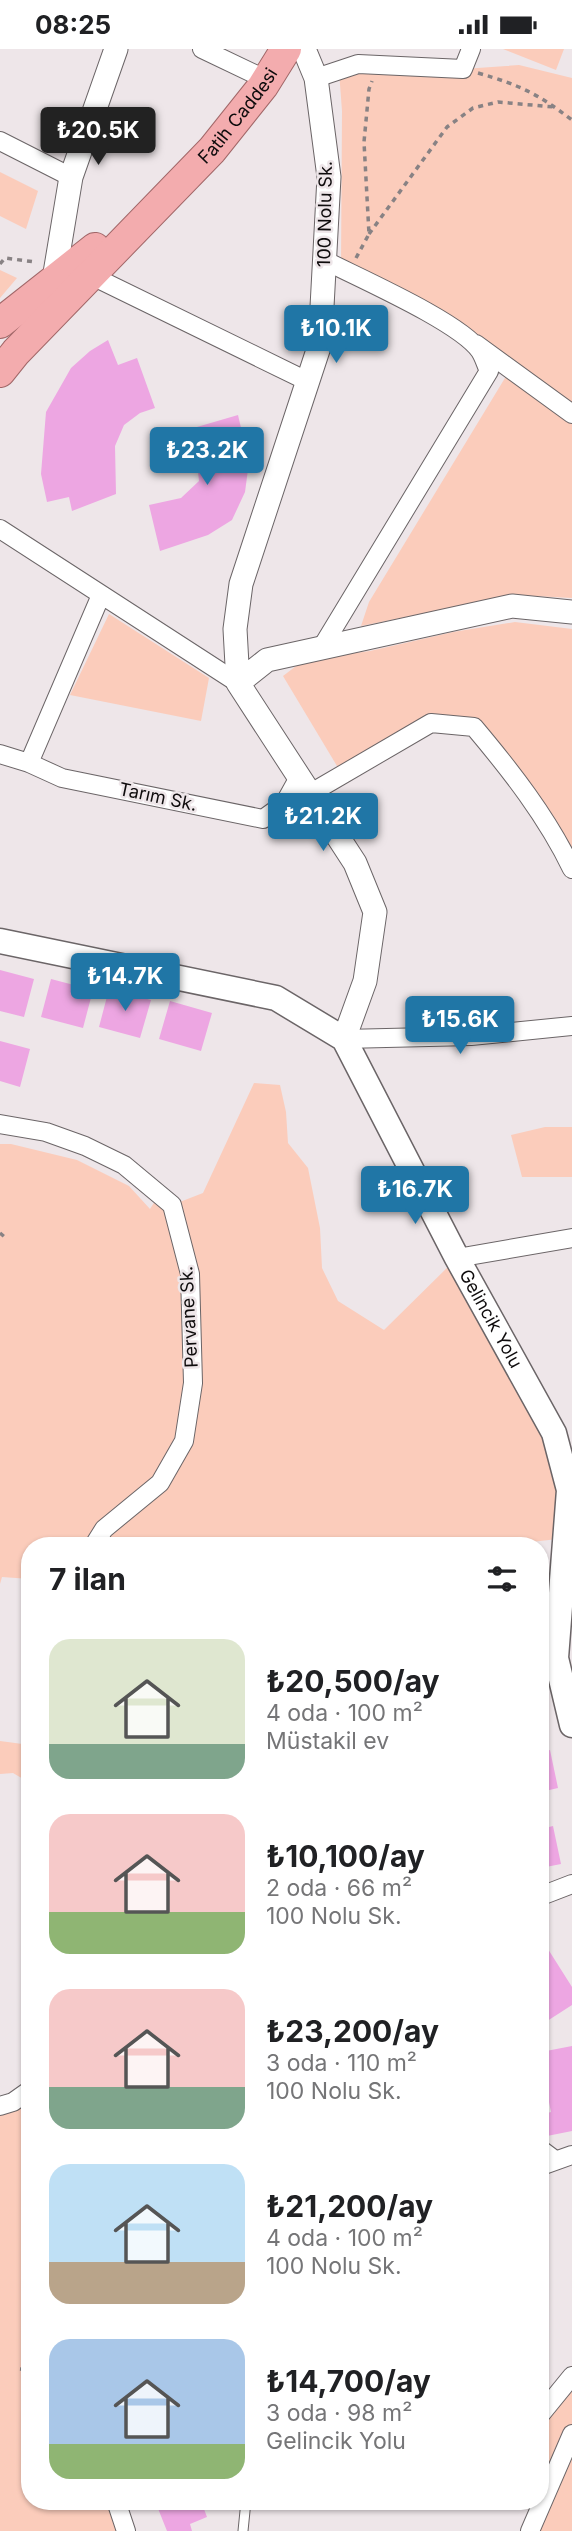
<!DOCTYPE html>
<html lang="tr">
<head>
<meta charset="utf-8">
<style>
	:root { --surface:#fff; --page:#f2f2f2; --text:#202124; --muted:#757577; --accent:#2076a6 }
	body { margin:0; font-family:Inter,sans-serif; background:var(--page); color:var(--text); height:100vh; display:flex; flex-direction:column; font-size:26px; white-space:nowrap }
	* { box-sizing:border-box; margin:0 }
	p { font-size:23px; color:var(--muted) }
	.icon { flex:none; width:38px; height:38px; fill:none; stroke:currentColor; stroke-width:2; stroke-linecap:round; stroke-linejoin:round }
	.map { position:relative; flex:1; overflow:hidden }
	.details { position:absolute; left:21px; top:1488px; width:528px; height:973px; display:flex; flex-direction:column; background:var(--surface); border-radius:28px; box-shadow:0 2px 5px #0004 }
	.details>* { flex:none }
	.price { position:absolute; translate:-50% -60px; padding:0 16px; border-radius:7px; background:var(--accent); color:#fff; font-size:23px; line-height:46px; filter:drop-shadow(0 2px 4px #0008) }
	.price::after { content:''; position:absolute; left:50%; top:42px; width:21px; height:16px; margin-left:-10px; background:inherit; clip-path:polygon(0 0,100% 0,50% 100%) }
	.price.current { background:#222; color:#fff }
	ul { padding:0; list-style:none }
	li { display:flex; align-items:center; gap:21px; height:175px; padding:0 28px }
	li span { display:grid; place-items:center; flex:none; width:196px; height:140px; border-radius:21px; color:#555 }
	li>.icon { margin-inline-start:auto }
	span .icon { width:84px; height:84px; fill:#fffc; stroke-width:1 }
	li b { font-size:30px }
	h2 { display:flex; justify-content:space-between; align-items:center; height:84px; padding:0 28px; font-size:30px }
	.status { display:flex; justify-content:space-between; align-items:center; height:49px; padding:0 35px; background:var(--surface); direction:ltr }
	.status svg { height:19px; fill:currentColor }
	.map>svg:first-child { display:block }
	.green { fill:#fbccbb }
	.building { fill:#eda6e2 }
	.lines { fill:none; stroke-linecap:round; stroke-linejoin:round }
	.service-casing { stroke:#6b6567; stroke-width:11 }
	.minor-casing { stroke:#6b6567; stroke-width:20 }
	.tertiary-casing { stroke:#6b6567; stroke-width:25 }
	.secondary-casing { stroke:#6b6567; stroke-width:27 }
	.trunk-casing { stroke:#a16768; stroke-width:32 }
	.path { stroke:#888284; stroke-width:3.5; stroke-dasharray:5 5; stroke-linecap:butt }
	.service { stroke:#fff; stroke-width:9 }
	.minor { stroke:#fff; stroke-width:18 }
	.tertiary { stroke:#fff; stroke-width:23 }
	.secondary { stroke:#fff; stroke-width:24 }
	.trunk { stroke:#f3acae; stroke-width:30 }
	.labels { text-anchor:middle; stroke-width:5; stroke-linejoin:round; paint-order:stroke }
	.street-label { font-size:18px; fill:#0e0b0c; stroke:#eee6e9 }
</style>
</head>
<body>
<div class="status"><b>08:25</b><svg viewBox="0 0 49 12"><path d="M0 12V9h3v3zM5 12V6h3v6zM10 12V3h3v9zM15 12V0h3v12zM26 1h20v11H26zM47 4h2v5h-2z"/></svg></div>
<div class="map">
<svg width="572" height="2482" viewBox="0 0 572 2482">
	<rect width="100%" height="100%" fill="#eee6e9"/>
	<path class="green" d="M 503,0 L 564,0 L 556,21 Z
		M 519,16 L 572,29 L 572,549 L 515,546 L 361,577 L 369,553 L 511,319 L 341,219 L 342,62 L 339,22 L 463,20 Z
		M 0,123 L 38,142 L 26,180 L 0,167 Z
		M 0,221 L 17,229 L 0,249 Z
		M 109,565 L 209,629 L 201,672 L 70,646 Z
		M 515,573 L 572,580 L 572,820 L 474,678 L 431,674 L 343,727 L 283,627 L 304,611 L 370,602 L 453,583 Z
		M 254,1034 L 280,1036 L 286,1063 L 288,1094 L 308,1119 L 320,1179 L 322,1219 L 338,1252 L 384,1281 L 457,1209 L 554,1384 L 566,1489 L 506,1496 L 30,1496 L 30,1530 L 2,1528 L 0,1535 L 0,1095 L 11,1095 L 77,1111 L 129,1137 L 150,1160 L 159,1146 L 172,1156 L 203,1144 Z
		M 545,1078 L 572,1078 L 572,1128 L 522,1128 L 511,1086 Z
		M 0,1692 L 30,1696 L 30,1734 L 13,1724 L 0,1725 Z
		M 30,2041 L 30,2452 L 116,2452 L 126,2482 L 0,2482 L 0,2057 Z
		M 572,2327 L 572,2482 L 530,2482 L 541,2447 L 541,2365 Z"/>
	<path class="building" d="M 108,291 L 118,316 L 137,309 L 155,359 L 140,364 L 124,376 L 115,397 L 116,445 L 72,462 L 69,448 L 47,453 L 41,425 L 46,363 L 71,319 L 90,302 Z
		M 238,366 L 249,413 L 245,443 L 232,471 L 208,486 L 160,502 L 149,456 L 181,449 L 199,432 L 194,388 L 190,380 Z
		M 0,921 L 34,930 L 24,968 L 0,962 Z
		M 51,930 L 93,941 L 83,979 L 41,968 Z
		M 109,940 L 151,951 L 140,989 L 99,978 Z
		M 170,952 L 212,964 L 201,1002 L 159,990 Z
		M 0,992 L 30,1000 L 20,1038 L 0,1032 Z
		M 550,1701 L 558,1739 L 541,1743 L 541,1703 Z
		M 553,1777 L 561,1815 L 541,1819 L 541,1780 Z
		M 541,1889 L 572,1938 L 572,1956 L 541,1976 Z
		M 572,1997 L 572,2082 L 547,2087 L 543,2065 L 551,2063 L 541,2014 L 541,2003 Z
		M 155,2452 L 201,2452 L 207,2468 L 190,2475 L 192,2482 L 167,2482 Z"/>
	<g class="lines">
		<defs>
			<path id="service" d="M 541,2095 L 561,2110
				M 243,2482 L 246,2452"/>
			<path id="minor" d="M 202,0 L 267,31
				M 316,29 L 358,15 L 463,20 L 471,0
				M 0,92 L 71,128
				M 90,226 L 309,333
				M 476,295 L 572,365
				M 0,480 L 238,634
				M 322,598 L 489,322 C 486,316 484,308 480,302 C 460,273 359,229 324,211
				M 0,705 L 29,714 L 62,729 L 263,770 L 284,755 L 299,728
				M 29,714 L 101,546
				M 311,744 L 431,674 L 474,678 C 511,722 547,768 572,820
				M 344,990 L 471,987 L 572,977
				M 0,1075 L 46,1083 L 85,1097 L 124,1116 L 172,1156 L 190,1225 L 193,1334 L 184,1392 L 160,1434 L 104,1480 L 94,1496
				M 457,1209 L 572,1189
				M 541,1847 L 572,1835
				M 0,2057 L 13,2053 L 30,2041
				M 541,2117 L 572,2106
				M 541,2365 L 572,2327
				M 116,2452 L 126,2482
				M 530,2482 L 572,2385"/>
			<path id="tertiary" d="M 304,0 L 316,29 L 329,128 L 320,295 L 241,535 L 235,580 L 238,634 L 355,814 L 375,863 L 365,932 L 344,990
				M 54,230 L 71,128 L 116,0
				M 238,634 L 267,611 L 512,557 L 572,563"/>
			<g id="secondary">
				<path id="s1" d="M 0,892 L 276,949 L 344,990 L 457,1209 L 554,1384 L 569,1441 L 556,1609 L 572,1676"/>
			</g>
			<g id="trunk">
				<path d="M 0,274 L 95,199"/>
				<path id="s2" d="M 0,323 L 16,303 L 212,101 L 263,37 L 286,0"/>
			</g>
		</defs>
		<use href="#service" class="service-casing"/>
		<use href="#minor" class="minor-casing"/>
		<use href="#tertiary" class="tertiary-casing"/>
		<use href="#secondary" class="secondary-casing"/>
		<use href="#trunk" class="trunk-casing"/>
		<path class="path" d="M 478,24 C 520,36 538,45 572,71
			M 369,185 L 447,78 L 473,59 L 498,53 L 554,58
			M 356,209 L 369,185 L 364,93 L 369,40 L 372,32
			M 0,215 L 5,209 L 35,213
			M 0,1184 L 7,1190
			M 20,2320 L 30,2321"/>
		<use href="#service" class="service"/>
		<use href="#minor" class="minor"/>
		<use href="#tertiary" class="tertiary"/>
		<use href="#secondary" class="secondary"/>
		<use href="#trunk" class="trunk"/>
	</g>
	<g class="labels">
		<g class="street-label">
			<text dy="6" stroke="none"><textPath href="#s2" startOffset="350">Fatih Caddesi</textPath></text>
			<text transform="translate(325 165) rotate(-89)" y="6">100 Nolu Sk.</text>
			<text transform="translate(158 748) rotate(12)" y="6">Tarım Sk.</text>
			<text transform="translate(189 1268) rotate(-93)" y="6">Pervane Sk.</text>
			<text dy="6" stroke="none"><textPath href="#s1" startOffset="677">Gelincik Yolu</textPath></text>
		</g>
	</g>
</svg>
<b class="price current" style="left:98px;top:118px">₺20.5K</b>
<b class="price" style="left:336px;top:316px">₺10.1K</b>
<b class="price" style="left:207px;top:438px">₺23.2K</b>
<b class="price" style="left:323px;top:804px">₺21.2K</b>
<b class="price" style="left:125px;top:964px">₺14.7K</b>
<b class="price" style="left:460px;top:1007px">₺15.6K</b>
<b class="price" style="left:415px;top:1177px">₺16.7K</b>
<section class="details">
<h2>7 ilan<svg class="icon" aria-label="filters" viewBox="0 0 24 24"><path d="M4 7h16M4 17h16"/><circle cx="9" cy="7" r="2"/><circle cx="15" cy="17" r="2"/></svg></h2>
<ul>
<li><span style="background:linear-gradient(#dfe7d0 75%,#7fa58c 0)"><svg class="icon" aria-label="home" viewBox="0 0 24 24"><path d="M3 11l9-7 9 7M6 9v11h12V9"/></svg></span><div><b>₺20,500/ay</b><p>4 oda · 100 m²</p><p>Müstakil ev</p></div></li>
<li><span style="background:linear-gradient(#f6c9c9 70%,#8fb573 0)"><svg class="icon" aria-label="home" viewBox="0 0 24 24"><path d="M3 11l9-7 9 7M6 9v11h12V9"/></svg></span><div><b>₺10,100/ay</b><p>2 oda · 66 m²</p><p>100 Nolu Sk.</p></div></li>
<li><span style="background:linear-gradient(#f6c9c9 70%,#7fa58c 0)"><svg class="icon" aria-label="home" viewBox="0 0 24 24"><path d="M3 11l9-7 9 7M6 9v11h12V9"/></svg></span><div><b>₺23,200/ay</b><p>3 oda · 110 m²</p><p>100 Nolu Sk.</p></div></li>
<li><span style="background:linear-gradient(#bfe0f5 70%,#b9a48a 0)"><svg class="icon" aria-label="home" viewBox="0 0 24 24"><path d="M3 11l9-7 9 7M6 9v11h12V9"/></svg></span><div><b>₺21,200/ay</b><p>4 oda · 100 m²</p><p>100 Nolu Sk.</p></div></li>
<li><span style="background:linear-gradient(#a9c7e8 75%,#8fb573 0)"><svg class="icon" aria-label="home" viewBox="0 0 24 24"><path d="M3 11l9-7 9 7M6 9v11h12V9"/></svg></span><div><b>₺14,700/ay</b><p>3 oda · 98 m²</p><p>Gelincik Yolu</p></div></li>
</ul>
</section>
</div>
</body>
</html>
